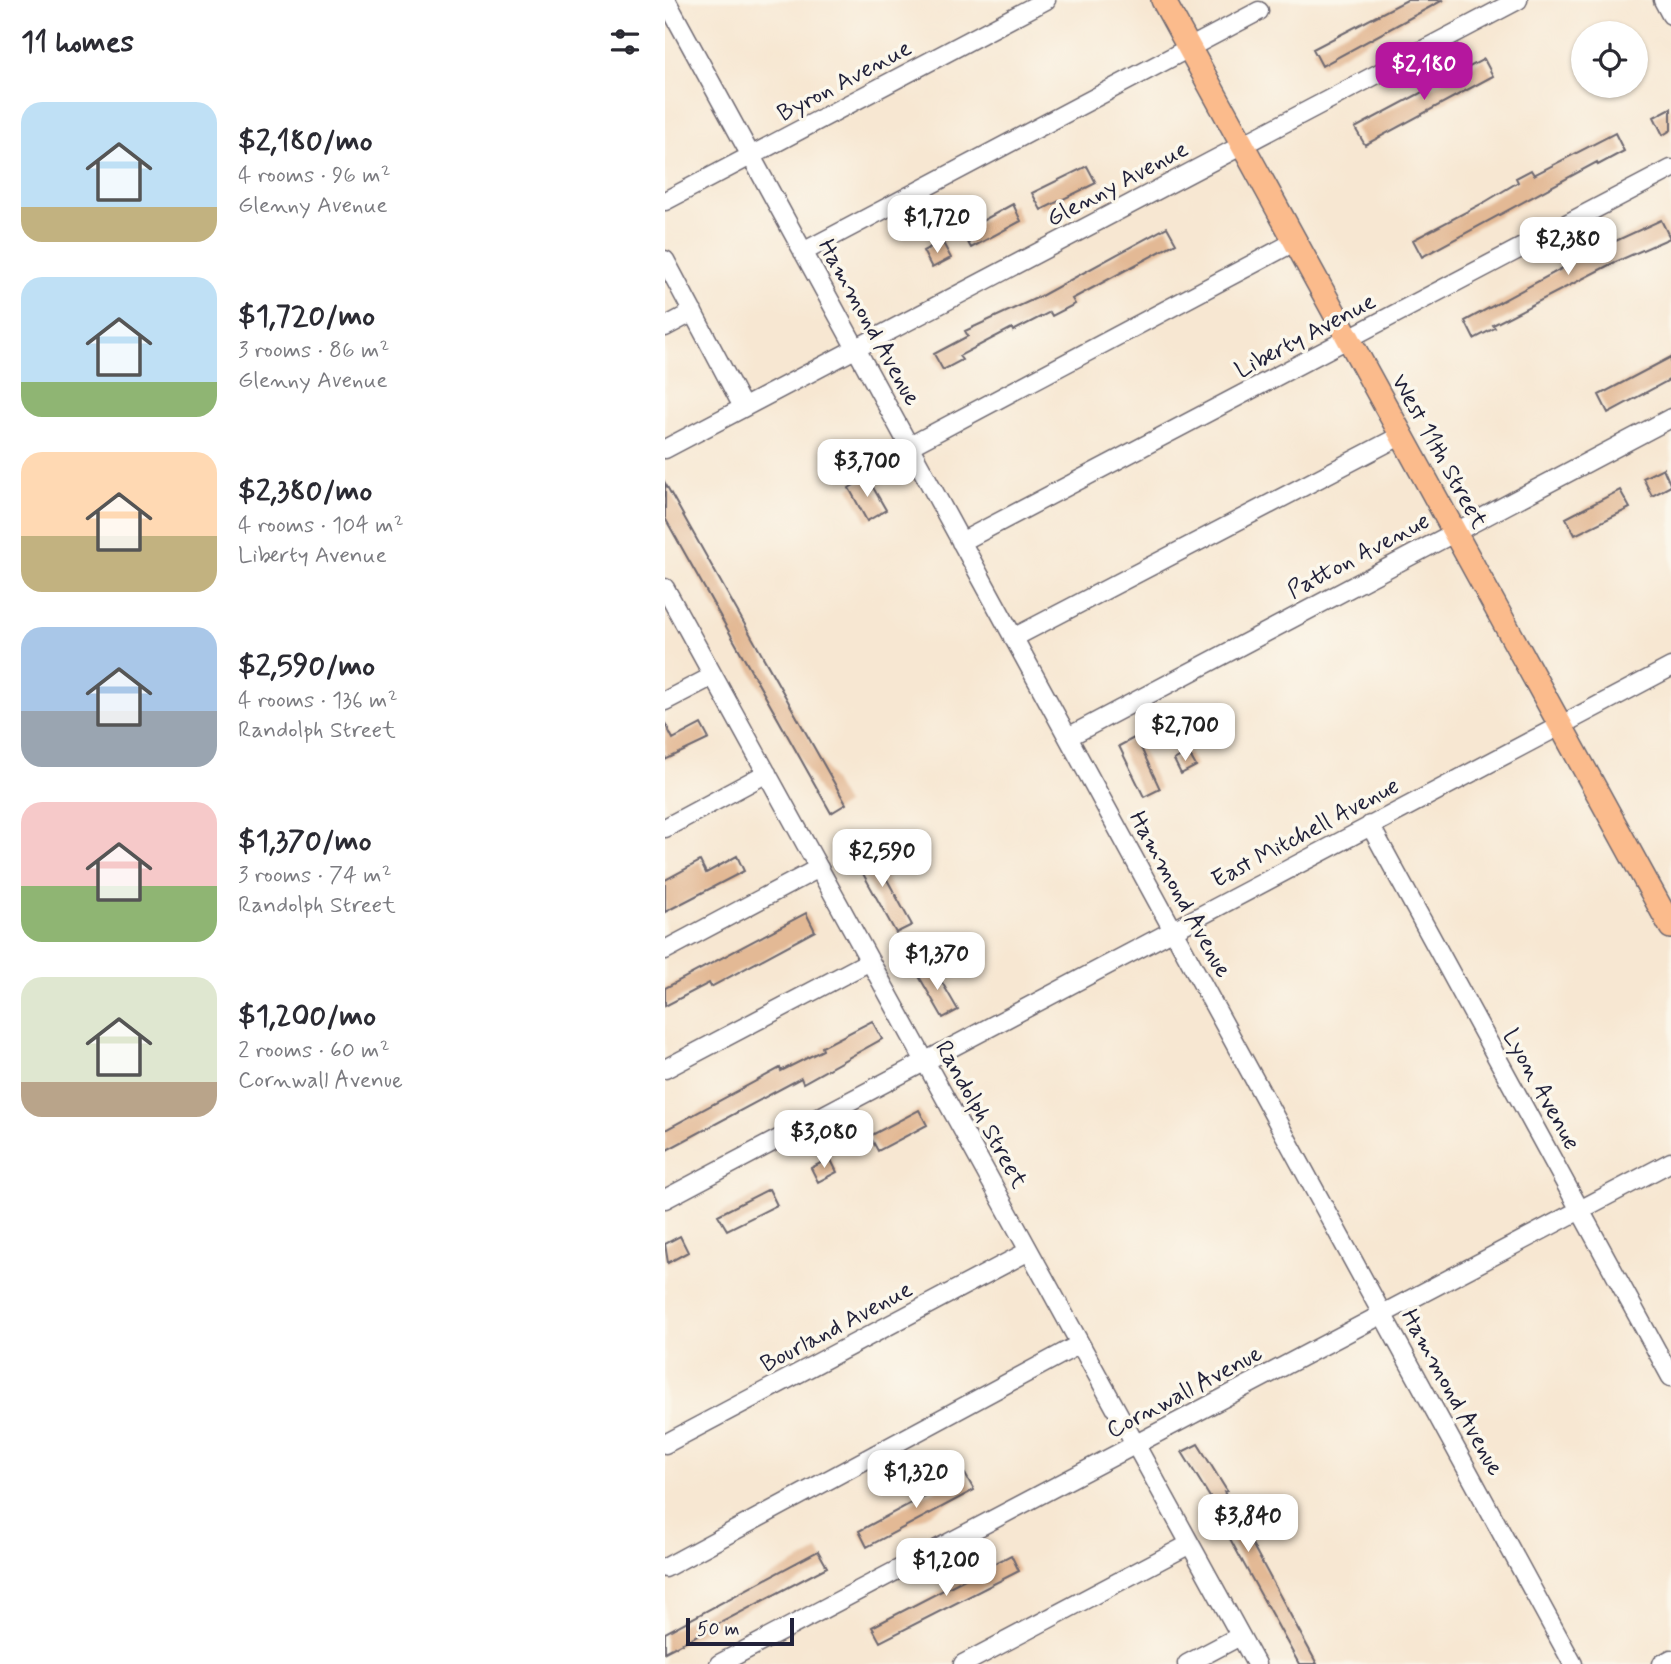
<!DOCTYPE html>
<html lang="en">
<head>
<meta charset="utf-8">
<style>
	:root { --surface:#fff; --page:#f7f7f7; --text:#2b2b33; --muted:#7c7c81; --accent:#b5179e }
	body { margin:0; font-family:Mynerve,sans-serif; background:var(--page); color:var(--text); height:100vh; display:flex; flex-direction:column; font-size:26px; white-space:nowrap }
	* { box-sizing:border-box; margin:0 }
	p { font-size:23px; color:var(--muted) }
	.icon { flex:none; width:38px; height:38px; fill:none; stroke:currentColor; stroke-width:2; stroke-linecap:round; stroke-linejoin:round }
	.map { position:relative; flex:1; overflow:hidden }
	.panel { display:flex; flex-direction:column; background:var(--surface); width:665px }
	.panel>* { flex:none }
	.tools { position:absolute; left:906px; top:21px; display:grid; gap:14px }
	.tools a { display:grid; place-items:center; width:77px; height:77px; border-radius:50%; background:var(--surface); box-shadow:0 2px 5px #0004; font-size:35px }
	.scale { position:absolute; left:21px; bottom:18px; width:108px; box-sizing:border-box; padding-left:7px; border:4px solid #22223b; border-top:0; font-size:19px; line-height:24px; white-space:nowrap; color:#22223b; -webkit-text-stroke:5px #fbf7ec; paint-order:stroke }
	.price { position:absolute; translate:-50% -60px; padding:0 16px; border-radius:14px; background:#fff; color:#222; font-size:23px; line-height:46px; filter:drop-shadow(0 2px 4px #0008) }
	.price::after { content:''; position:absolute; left:50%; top:42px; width:21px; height:16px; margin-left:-10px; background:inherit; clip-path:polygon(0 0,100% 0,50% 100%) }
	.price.on { background:var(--accent); color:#fff }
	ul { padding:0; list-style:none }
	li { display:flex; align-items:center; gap:21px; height:175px; padding:0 21px }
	li span { display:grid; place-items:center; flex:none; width:196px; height:140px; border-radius:21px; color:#555 }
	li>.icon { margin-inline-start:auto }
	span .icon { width:84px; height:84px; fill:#fffc; stroke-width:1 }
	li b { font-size:30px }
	h2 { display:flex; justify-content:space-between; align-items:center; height:84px; padding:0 21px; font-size:30px }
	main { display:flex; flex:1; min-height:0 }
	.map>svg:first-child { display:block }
	.building { fill:#e3b995 }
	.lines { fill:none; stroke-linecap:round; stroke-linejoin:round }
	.minor-casing { stroke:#6d6770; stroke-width:21 }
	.major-casing { stroke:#6d6770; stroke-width:26 }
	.minor { stroke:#fff; stroke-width:18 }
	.major { stroke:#fbbb8c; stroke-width:23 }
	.labels { text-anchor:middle; stroke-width:7; stroke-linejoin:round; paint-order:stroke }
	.street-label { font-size:24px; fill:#22223b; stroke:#fbf7ec }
</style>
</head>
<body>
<main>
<section class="panel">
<h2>11 homes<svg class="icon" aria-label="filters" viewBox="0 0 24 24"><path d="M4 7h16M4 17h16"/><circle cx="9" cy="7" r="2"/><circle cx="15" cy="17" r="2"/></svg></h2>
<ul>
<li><span style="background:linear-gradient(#bfe0f5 75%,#c2b280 0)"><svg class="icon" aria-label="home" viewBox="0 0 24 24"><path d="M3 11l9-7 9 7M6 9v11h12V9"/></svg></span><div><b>$2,180/mo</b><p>4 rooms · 96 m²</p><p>Glenny Avenue</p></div></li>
<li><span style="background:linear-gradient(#bfe0f5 75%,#8fb573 0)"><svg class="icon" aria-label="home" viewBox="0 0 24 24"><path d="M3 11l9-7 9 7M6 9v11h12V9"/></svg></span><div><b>$1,720/mo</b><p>3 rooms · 86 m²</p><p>Glenny Avenue</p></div></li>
<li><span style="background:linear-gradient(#ffd9b3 60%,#c2b280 0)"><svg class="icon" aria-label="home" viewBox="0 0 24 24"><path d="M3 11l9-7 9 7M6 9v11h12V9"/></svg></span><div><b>$2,380/mo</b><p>4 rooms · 104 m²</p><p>Liberty Avenue</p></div></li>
<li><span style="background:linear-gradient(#a9c7e8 60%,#9aa5b1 0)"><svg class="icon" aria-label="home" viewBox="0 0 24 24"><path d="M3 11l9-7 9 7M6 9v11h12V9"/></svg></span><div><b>$2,590/mo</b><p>4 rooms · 136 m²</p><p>Randolph Street</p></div></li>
<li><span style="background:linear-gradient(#f6c9c9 60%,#8fb573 0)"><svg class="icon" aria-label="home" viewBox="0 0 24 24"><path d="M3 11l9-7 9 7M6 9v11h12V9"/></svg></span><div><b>$1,370/mo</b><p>3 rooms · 74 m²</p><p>Randolph Street</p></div></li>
<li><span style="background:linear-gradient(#dfe7d0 75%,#b9a48a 0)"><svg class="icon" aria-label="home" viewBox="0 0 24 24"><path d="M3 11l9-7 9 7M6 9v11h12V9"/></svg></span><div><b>$1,200/mo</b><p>2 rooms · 60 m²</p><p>Cornwall Avenue</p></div></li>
</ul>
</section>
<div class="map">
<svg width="1006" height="1664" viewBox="0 0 1006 1664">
	<rect width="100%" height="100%" fill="#fbf7ec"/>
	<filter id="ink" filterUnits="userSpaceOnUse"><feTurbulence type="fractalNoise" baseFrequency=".0143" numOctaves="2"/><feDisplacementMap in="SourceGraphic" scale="14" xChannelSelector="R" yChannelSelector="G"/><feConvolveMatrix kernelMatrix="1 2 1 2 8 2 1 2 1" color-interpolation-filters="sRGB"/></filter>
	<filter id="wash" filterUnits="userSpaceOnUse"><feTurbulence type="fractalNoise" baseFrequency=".00686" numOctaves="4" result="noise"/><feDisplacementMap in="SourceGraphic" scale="28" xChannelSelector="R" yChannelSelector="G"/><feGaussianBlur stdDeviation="1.57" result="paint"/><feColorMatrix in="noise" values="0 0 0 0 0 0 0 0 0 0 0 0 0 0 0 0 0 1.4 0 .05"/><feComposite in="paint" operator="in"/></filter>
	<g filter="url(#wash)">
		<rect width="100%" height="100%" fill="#f7e7d2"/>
		<g id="blocks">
			<path class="building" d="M 742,0 L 778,0 L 657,66 L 648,49 Z
				M 819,59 L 828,76 L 700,145 L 690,128 Z
				M 1006,108 L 1006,130 L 998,135 L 989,117 Z
				M 950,133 L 959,151 L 933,165 L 932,162 L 757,257 L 748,240 L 820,202 L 853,182 L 851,178 L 866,170 L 869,175 Z
				M 422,166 L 431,183 L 376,210 L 367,193 Z
				M 348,204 L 356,221 L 306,248 L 297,232 Z
				M 996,220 L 1005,238 L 946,264 L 828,325 L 830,328 L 809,339 L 800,321 L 929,251 Z
				M 502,227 L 511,243 L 407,299 L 410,304 L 387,316 L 385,312 L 348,331 L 347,328 L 294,356 L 297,360 L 278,370 L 269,354 L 303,336 L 300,331 L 376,296 Z
				M 277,241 L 286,258 L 267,268 L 258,251 Z
				M 1006,357 L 1006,379 L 943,413 L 934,395 Z
				M 998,468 L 1006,486 L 987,496 L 978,478 Z
				M 202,477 L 221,510 L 202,521 L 184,488 Z
				M 0,483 L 181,804 L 166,813 L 0,518 Z
				M 955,490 L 965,508 L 910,535 L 901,518 Z
				M 0,723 L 8,739 L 36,724 L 44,739 L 0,760 Z
				M 471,737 L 495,789 L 479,797 L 454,746 Z
				M 523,752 L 531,766 L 516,774 L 509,760 Z
				M 203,845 L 247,925 L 231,933 L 187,854 Z
				M 72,856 L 79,871 L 0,912 L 0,880 L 35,861 L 41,873 Z
				M 141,913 L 150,931 L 46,987 L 44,983 L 0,1006 L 0,988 Z
				M 267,965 L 293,1010 L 278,1018 L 252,973 Z
				M 207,1021 L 217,1039 L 138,1083 L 136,1078 L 0,1151 L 0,1130 L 115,1068 L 116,1071 L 158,1050 L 157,1047 Z
				M 254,1110 L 262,1125 L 213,1151 L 205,1136 Z
				M 165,1158 L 172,1172 L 153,1182 L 146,1168 Z
				M 104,1189 L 112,1205 L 62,1230 L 53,1215 Z
				M 15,1236 L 23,1252 L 3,1263 L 0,1244 Z
				M 533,1444 L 562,1491 L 559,1492 L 652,1664 L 634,1664 L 548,1508 L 551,1507 L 517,1452 Z
				M 300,1474 L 309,1490 L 202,1547 L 194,1531 Z
				M 153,1551 L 162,1567 L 0,1652 L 0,1633 Z
				M 346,1555 L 354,1571 L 215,1642 L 207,1627 Z"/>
		</g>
	</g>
	<g filter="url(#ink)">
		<use href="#blocks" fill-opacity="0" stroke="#6d6770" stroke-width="2"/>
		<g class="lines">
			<defs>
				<path id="minor" d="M 1,0 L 908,1664
					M 998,0 L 1006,15
					M 0,201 L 381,0
					M 138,252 L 594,11
					M 0,260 L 78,407
					M 0,327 L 28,312
					M 245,446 L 631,241
					M 0,449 L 853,0
					M 296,542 L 1006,169
					M 0,588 L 591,1664
					M 348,638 L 737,435
					M 0,701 L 48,676
					M 403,737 L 1006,418
					M 705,825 L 1006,1377
					M 0,828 L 102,773
					M 0,950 L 154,868
					M 0,1069 L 205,961
					M 0,1199 L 1006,667
					M 0,1444 L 364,1251
					M 0,1568 L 415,1344
					M 54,1664 L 1006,1162
					M 298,1664 L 525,1544
					M 522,1664 L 575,1636
					M 997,1664 L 1006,1659"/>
				<path id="major" d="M 498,0 L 1006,927"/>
			</defs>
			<use href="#minor" class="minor-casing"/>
			<use href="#major" class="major-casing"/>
			<use href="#minor" class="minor"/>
			<use href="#major" class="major"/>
		</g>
	</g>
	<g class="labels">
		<g class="street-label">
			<text transform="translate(179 80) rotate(-28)" y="8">Byron Avenue</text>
			<text transform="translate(452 183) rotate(-28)" y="8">Glenny Avenue</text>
			<text transform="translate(205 322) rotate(61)" y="8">Hammond Avenue</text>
			<text transform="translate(640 335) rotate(-28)" y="8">Liberty Avenue</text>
			<text transform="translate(775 451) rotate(61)" y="8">West 11th Street</text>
			<text transform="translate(693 555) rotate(-28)" y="8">Patton Avenue</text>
			<text transform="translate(640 832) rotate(-28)" y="8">East Mitchell Avenue</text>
			<text transform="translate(516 894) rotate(61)" y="8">Hammond Avenue</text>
			<text transform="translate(877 1089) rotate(61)" y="8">Lyon Avenue</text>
			<text transform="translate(317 1114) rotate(61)" y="8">Randolph Street</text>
			<text transform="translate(171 1326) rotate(-28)" y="8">Bourland Avenue</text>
			<text transform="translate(519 1391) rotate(-28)" y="8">Cornwall Avenue</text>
			<text transform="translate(788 1392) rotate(61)" y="8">Hammond Avenue</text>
		</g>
	</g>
</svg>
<div class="tools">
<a><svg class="icon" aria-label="locate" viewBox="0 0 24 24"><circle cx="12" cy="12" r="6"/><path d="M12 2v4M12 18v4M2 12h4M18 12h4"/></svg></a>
</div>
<div class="scale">50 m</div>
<b class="price on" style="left:759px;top:102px">$2,180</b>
<b class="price" style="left:272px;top:255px">$1,720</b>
<b class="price" style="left:903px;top:277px">$2,380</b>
<b class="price" style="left:202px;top:499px">$3,700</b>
<b class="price" style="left:520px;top:763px">$2,700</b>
<b class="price" style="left:217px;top:889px">$2,590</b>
<b class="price" style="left:272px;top:992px">$1,370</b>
<b class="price" style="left:159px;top:1170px">$3,080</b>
<b class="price" style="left:251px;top:1510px">$1,320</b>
<b class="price" style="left:583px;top:1554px">$3,840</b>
<b class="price" style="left:281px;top:1598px">$1,200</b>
</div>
</main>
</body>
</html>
